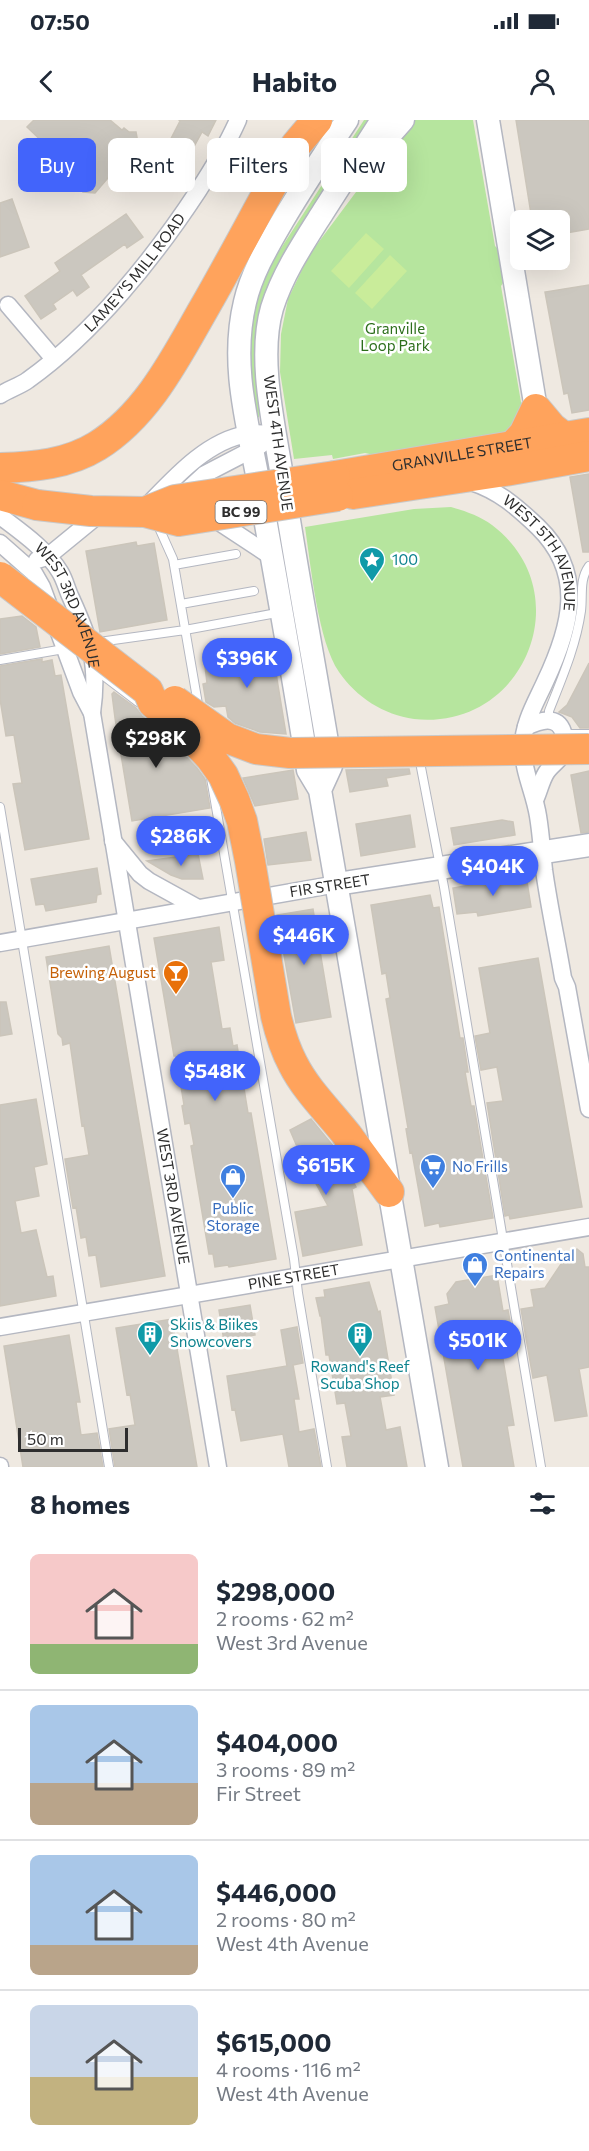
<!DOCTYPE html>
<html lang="en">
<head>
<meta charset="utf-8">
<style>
	:root { --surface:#fff; --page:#f2f2f3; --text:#1f2937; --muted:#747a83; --line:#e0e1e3; --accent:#4264fb }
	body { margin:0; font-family:Commissioner,sans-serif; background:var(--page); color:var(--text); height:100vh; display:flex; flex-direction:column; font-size:22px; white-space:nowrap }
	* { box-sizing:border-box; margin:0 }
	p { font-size:20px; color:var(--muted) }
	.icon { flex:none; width:33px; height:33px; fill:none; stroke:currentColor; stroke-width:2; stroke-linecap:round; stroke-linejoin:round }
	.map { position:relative; height:1347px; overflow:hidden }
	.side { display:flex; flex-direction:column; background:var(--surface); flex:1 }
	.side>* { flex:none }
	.hud { position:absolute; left:18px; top:18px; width:554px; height:54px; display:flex; gap:12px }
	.fabs { position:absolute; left:510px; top:90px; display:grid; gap:12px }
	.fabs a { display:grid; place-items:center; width:60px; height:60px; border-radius:9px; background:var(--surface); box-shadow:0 6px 24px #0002; font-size:30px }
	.scale { position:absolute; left:18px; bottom:15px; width:110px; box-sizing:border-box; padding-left:6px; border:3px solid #2e2e2e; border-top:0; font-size:16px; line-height:21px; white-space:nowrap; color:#2e2e2e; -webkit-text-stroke:4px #fff; paint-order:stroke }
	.price { position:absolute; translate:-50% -51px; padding:0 14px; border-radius:21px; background:var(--accent); color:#fff; font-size:20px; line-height:39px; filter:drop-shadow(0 2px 3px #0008) }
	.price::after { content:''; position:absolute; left:50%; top:36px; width:18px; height:14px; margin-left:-9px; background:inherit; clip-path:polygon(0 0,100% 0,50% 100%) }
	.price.selected { background:#222; color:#fff }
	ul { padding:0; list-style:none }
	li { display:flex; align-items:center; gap:18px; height:150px; padding:0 30px }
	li+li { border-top:2px solid var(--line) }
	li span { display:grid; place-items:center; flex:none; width:168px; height:120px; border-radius:9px; color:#555 }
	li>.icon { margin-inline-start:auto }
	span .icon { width:72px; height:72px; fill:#fffc; stroke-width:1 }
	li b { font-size:26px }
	h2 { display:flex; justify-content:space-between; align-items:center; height:72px; padding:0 30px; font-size:26px }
	.chip { padding:0 21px; border-radius:9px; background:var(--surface); box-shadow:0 6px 24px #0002; font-size:21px; line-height:54px }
	.chip.selected { background:var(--accent); color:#fff }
	.status { display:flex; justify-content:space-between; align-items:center; height:42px; padding:0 30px; background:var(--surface); direction:ltr }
	.status svg { height:16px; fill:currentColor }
	header { display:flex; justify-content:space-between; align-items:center; height:78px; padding:0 30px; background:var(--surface); font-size:27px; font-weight:700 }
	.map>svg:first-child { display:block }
	.green { fill:#b6e59e }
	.pitch { fill:#c9ec9a }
	.building { fill:#cbc7bf; stroke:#cbc5ba; stroke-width:1.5 }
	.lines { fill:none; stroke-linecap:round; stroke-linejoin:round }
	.lane-casing { stroke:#b4b7c1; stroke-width:10 }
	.street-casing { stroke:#b4b7c1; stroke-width:19 }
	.secondary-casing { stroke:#b4b7c1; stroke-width:25 }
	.highway-casing { stroke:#c9c9c9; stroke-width:32 }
	.lane { stroke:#fff; stroke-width:8 }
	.street { stroke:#fff; stroke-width:16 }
	.secondary { stroke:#fff; stroke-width:22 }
	.highway { stroke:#ffa35c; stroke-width:30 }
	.highway-bridge-casing { stroke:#c9c9c9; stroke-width:32; stroke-linecap:butt }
	.highway-bridge { stroke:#ffa35c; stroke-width:30 }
	.labels { text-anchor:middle; stroke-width:5; stroke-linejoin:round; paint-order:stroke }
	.shield { fill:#fff; stroke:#6d6d6d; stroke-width:1.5 }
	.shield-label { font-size:14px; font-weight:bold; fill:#2e2e2e }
	.street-label { font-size:15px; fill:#2e2e2e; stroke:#fff }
	.park-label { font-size:15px; fill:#2c6e1b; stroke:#fff }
	.culture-label { font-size:15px; fill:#0d838f; stroke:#fff; text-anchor:start }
	.food-label { font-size:15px; fill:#c56008; stroke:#fff; text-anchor:end }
	.shop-label { font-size:15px; fill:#366cbe; stroke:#fff; text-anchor:start }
</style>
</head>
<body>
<div class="status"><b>07:50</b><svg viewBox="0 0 49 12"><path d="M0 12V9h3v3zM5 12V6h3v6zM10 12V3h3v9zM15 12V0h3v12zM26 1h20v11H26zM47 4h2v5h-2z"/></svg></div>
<header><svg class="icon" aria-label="back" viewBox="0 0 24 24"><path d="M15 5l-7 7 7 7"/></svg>Habito<svg class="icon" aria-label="person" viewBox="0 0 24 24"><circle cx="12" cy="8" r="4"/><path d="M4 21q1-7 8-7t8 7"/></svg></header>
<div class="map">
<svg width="589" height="1347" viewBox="0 0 589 1347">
	<rect width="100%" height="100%" fill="#efe9e1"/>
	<path class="green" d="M 364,0 L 373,0 C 354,27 336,54 318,80 C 298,110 277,139 266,173 L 260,291 L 259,297 L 257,298 C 254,280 248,260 248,242 C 248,205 257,171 274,139 Z
		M 413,0 L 473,0 L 495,126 L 499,130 L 505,160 L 501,166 L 522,288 L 511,312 L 379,336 L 365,333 L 333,339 L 332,335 L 294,339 L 280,252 L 281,214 L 288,179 L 309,135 L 403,9 Z
		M 451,387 C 465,391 480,396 492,405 C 581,472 525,611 414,599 C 384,595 356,577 339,552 C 318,521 311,447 305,407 L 414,389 Z"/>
	<path class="pitch" d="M 366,113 L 384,129 L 349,168 L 331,151 Z
		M 390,135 L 407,151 L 372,189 L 355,173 Z"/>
	<path class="building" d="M 34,0 L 110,0 L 122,10 L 124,8 L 129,12 L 136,12 L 138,23 L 95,73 L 83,72 L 84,67 L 78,62 L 80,60 L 66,48 L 68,46 L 27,7 Z
		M 179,0 L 216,0 L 208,16 L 202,12 L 190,34 L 194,36 L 185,53 L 160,40 L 180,1 Z
		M 516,0 L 589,0 L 589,109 L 560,114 L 560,100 L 532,100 Z
		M 12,79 L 29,127 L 0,137 L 0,83 Z
		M 126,94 L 143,117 L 127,128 L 125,124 L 81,155 L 89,167 L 77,176 L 73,170 L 53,184 L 56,189 L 41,199 L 25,176 L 60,151 L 55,143 Z
		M 589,165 L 589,290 L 572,293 L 568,273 L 564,274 L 545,172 Z
		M 589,354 L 589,432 L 583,432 L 570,357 Z
		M 136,422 L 137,426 L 154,423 L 167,500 L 100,512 L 86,431 Z
		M 22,496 L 36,507 L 40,527 L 0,534 L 0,499 Z
		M 267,524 L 269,536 L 273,535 L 286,614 L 260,612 L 235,603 L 228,597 L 226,586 L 214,587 L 206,582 L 203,564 L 207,563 L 205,546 L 229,542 L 227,530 Z
		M 42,539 L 42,542 L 52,540 L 55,556 L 61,555 L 89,719 L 25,730 L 13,664 L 22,663 L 14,615 L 6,616 L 0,579 L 0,546 Z
		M 589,543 L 589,608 L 580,608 L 572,597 L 559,592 L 567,585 Z
		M 114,572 L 136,588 L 142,596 L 170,620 L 197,648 L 205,659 L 210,688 L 132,701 L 115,598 L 112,574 Z
		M 409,649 L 410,654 L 386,658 L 388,666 L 350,672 L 346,650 Z
		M 293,650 L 298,679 L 255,686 L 243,658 Z
		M 589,651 L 589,712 L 581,713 L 571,655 Z
		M 410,695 L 415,727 L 361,736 L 356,704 Z
		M 502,700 L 513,702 L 515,715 L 454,725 L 451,708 Z
		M 306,712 L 311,740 L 268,745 L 264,719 Z
		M 198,734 L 203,759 L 182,759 L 171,755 L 147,741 Z
		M 97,748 L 101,774 L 97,775 L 96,782 L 46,791 L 44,784 L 36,785 L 31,759 Z
		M 526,755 L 531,787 L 478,796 L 477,792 L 457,794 L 453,768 Z
		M 430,775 L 433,788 L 439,787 L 460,918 L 463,918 L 468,952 L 465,952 L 471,986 L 474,986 L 493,1098 L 440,1107 L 439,1103 L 425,1106 L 412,1032 L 410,1033 L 406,1009 L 408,1008 L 386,879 L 390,878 L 386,853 L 382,854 L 371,785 Z
		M 313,789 L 331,897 L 296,903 L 277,795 Z
		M 219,807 L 224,840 L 211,842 L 222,909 L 230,908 L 233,926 L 237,925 L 248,993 L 251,993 L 276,1139 L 229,1147 L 228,1145 L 215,1147 L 213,1134 L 209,1134 L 191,1026 L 194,1025 L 190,1003 L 185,1004 L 182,986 L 184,985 L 176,936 L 174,936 L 154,818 Z
		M 109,826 L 165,1156 L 101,1167 L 96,1135 L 89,1136 L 86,1117 L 81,1118 L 76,1087 L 73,1088 L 65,1039 L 89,1035 L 84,1005 L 82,1006 L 70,923 L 63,925 L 62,918 L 58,914 L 46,837 Z
		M 538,838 L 582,1087 L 510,1099 L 509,1095 L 505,1096 L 487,983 L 503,981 L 497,947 L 481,950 L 475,916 L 490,913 L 479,848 Z
		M 0,882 L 6,882 L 12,914 L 0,916 Z
		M 36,979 L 47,1044 L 34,1047 L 39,1076 L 15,1081 L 21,1113 L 36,1110 L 47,1157 L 53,1156 L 56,1176 L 0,1186 L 0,985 Z
		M 311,999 L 334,1027 L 356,1067 L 352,1069 L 362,1125 L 303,1136 L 295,1092 L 328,1086 L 301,1036 L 290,1010 Z
		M 577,1129 L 583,1134 L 585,1147 L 589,1147 L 589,1247 L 579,1249 L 587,1296 L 555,1301 L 547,1255 L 533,1258 L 521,1189 L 534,1187 L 531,1170 L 545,1168 L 569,1132 Z
		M 497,1155 L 503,1191 L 508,1190 L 511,1207 L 498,1209 L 514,1305 L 507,1306 L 514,1347 L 463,1347 L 435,1187 L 449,1184 L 447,1174 L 456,1162 Z
		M 369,1162 L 378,1192 L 380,1191 L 394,1275 L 380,1277 L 386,1310 L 400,1307 L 407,1347 L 347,1347 L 342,1317 L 351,1316 L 345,1283 L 337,1284 L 329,1235 L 326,1235 L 321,1196 L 320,1196 L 316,1178 L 325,1177 L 324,1170 Z
		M 250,1185 L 255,1215 L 224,1221 L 219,1190 Z
		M 172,1199 L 197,1347 L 115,1347 L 109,1309 L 135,1305 L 130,1274 L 127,1275 L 116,1208 Z
		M 297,1207 L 303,1243 L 293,1245 L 299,1279 L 294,1279 L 299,1312 L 314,1309 L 321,1347 L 289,1347 L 283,1314 L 241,1321 L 235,1289 L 232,1290 L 227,1256 L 287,1246 L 281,1210 Z
		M 69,1215 L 80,1282 L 76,1282 L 81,1315 L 97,1313 L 103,1347 L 23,1347 L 4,1226 Z"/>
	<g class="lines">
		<defs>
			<path id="lane" d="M 156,401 L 173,439 L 199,590
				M 174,445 L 236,434
				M 181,484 L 254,471
				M 99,522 L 185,510 L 282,492
				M 0,540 L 64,529
				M 96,550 L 138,582
				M 549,600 L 549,591 C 562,558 576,526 581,491 C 583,475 579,460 589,446
				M 564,614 L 589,614
				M 419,637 L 444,767 L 541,1347
				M 211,658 L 294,1139 L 298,1173 L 327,1347
				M 0,687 L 109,1347"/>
			<g id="street">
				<path d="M 8,185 L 54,239"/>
				<path id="s1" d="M 0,275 C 9,269 20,266 28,260 C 94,213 154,138 198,71 C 213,48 227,25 238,0"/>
				<path id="s2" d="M 471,362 C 499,371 517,387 538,407 C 586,454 571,507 545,562 C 536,582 523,603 523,626 C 523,653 534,671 538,696 C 541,714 542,732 544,750 C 549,786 557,822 563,858 L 567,867 L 589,989"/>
				<path d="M 180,377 L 205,354 L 261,325"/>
				<path d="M 148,385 C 175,357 207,321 247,314 C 256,312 267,314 276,315"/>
				<path id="s3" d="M 0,396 C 21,412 46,429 60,452 C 65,460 67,470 71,478 C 91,522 99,544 92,593 L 218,1347"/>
				<path d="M 209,399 L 216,400 L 272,437"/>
				<path d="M 0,423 L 34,453 L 42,467 L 81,572 L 92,593"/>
				<path d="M 37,440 L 47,437 L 102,392"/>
				<path d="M 526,607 C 539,601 557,594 563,612 C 564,616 566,622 565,626 C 564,639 552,643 546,653 C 541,661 539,672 535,680"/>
				<path d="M 113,721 L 140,754 L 149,761 L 198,788"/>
				<path d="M 0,823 L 337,764"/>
				<path id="s4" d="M 0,1207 L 589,1107"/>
				<path d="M 0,1346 L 0,1347"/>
			</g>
			<path id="secondary" d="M 347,0 C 325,33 303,66 283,100 C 268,126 252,152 245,182 C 229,248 250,311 261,376 C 277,467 294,558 308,650 L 320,670 L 324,693 L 437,1347
				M 488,0 L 536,289
				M 376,35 L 388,17 L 403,0
				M 320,670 L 331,646 C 315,547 296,449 281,350 C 273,301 258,236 272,188 C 283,153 304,122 323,92 C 343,61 362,31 382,0
				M 337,764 L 589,725"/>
			<g id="highway">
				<path d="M 512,327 L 524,314 L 536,289 L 552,308 L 565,318"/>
				<path d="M 0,348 C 34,347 68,344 97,326 C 147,295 175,239 203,190 C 229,145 253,99 278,54 L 296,25 L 317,0"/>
				<path id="s5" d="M 335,356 L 589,313"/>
				<path d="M 353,374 L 505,351 L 589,336"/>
				<path d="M 0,375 L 37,385"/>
				<path d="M 347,1015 L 389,1072"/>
			</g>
		</defs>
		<use href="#lane" class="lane-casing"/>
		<use href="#street" class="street-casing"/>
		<use href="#secondary" class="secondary-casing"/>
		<use href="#highway" class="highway-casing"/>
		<use href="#lane" class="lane"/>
		<use href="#street" class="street"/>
		<use href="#secondary" class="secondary"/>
		<use href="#highway" class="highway"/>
		<defs>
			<path id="highway-bridge" d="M 37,385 L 91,391 L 145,392 L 179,401 L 338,376
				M 145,392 L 175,380 L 335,356
				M 0,457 L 148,571 L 153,583 L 182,607 L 210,637 L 223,655 L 234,679 L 242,701 L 250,741 L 276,896 C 280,913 285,929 293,944 C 306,970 329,992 347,1015
				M 175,581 L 227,618 L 256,629 L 290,633 L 589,629"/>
		</defs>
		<use href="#highway-bridge" class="highway-bridge-casing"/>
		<use href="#highway-bridge" class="highway-bridge"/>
	</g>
	<defs>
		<symbol id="sight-pin" viewBox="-11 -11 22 30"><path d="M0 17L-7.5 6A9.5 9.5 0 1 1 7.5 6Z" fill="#0f9aa8" stroke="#fff"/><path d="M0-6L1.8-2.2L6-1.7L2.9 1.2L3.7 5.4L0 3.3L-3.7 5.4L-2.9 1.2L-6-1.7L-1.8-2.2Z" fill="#fff"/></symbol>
		<symbol id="bar-pin" viewBox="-11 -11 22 30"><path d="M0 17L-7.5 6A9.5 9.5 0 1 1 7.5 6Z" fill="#e8710a" stroke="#fff"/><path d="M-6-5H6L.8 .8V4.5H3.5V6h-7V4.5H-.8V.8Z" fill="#fff"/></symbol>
		<symbol id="supermarket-pin" viewBox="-11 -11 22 30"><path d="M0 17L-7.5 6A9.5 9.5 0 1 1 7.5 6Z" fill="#3f7fe0" stroke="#fff"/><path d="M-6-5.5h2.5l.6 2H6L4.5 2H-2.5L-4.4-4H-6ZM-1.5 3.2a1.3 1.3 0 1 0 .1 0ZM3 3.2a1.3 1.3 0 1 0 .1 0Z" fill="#fff"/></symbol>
		<symbol id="shop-pin" viewBox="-11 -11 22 30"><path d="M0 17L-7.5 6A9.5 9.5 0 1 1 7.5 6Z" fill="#3f7fe0" stroke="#fff"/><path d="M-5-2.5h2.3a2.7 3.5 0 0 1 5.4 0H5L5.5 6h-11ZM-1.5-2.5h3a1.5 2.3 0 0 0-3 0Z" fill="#fff"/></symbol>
		<symbol id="building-pin" viewBox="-11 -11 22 30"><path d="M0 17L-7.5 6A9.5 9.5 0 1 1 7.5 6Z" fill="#0f9aa8" stroke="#fff"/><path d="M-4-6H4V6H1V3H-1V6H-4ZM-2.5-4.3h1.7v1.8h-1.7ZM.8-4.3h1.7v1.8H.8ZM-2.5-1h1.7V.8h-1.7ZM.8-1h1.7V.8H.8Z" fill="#fff"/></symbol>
	</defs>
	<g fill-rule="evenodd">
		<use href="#sight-pin" x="357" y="425" width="30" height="40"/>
		<use href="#bar-pin" x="161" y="838" width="30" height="40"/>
		<use href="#supermarket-pin" x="418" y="1032" width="30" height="40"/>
		<use href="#shop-pin" x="218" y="1042" width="30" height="40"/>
		<use href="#shop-pin" x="460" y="1130" width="30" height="40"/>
		<use href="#building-pin" x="135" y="1199" width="30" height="40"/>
		<use href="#building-pin" x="345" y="1200" width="30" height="40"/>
	</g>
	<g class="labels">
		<rect class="shield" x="215.5" y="381" width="51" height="22" rx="4.5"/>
		<g class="shield-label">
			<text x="241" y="397">BC 99</text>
		</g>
		<g class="street-label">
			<text dy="5" stroke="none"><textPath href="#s1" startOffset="184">LAMEY'S MILL ROAD</textPath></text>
			<text transform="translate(278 323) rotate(82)" y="5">WEST 4TH AVENUE</text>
			<text dy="5" stroke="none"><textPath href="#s5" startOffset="129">GRANVILLE STREET</textPath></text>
			<text dy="5" stroke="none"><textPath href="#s2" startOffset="106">WEST 5TH AVENUE</textPath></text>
			<text dy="5" stroke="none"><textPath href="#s3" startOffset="116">WEST 3RD AVENUE</textPath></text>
			<text transform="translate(330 766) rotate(-9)" y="5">FIR STREET</text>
			<text dy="5" stroke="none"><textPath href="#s3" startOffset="720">WEST 3RD AVENUE</textPath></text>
			<text dy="5" stroke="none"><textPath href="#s4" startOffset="298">PINE STREET</textPath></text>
		</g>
		<g class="park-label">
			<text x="395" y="214">Granville<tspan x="395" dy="17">Loop Park</tspan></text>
		</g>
		<g class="culture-label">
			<text x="392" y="445">100</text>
			<text x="170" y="1210">Skiis &amp; Biikes<tspan x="170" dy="17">Snowcovers</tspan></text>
			<text x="360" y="1252" text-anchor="middle">Rowand's Reef<tspan x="360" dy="17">Scuba Shop</tspan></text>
		</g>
		<g class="food-label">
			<text x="156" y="858">Brewing August</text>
		</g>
		<g class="shop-label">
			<text x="452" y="1052">No Frills</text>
			<text x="233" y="1094" text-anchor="middle">Public<tspan x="233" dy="17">Storage</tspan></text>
			<text x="494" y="1141">Continental<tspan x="494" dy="17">Repairs</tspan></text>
		</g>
	</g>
</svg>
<div class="fabs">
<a><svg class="icon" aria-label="layers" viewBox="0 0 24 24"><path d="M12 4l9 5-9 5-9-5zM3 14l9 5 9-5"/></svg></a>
</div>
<div class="scale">50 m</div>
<b class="price" style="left:247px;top:569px">$396K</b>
<b class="price selected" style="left:156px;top:649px">$298K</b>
<b class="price" style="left:181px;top:747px">$286K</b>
<b class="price" style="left:493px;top:777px">$404K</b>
<b class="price" style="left:304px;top:846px">$446K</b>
<b class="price" style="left:215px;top:982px">$548K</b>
<b class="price" style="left:326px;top:1076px">$615K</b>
<b class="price" style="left:478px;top:1251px">$501K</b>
<div class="hud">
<a class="chip selected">Buy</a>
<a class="chip">Rent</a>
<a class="chip">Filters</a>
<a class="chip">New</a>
</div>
</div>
<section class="side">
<h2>8 homes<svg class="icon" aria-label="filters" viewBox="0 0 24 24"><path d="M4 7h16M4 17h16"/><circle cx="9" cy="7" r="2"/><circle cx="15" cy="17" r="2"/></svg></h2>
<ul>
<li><span style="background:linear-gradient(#f6c9c9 75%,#8fb573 0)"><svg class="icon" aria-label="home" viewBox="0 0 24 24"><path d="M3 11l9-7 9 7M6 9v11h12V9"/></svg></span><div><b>$298,000</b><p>2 rooms · 62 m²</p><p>West 3rd Avenue</p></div></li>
<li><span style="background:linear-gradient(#a9c7e8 65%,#b9a48a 0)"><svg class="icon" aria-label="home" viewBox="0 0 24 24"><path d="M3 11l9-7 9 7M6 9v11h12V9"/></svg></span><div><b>$404,000</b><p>3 rooms · 89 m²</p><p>Fir Street</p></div></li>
<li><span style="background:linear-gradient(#a9c7e8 75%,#b9a48a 0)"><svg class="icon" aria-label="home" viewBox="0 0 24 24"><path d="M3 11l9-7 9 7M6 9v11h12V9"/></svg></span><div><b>$446,000</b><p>2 rooms · 80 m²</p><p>West 4th Avenue</p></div></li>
<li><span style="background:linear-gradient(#c9d6e8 60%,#c2b280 0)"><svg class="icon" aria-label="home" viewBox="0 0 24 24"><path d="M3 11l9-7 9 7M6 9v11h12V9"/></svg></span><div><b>$615,000</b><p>4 rooms · 116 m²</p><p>West 4th Avenue</p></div></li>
</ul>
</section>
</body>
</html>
